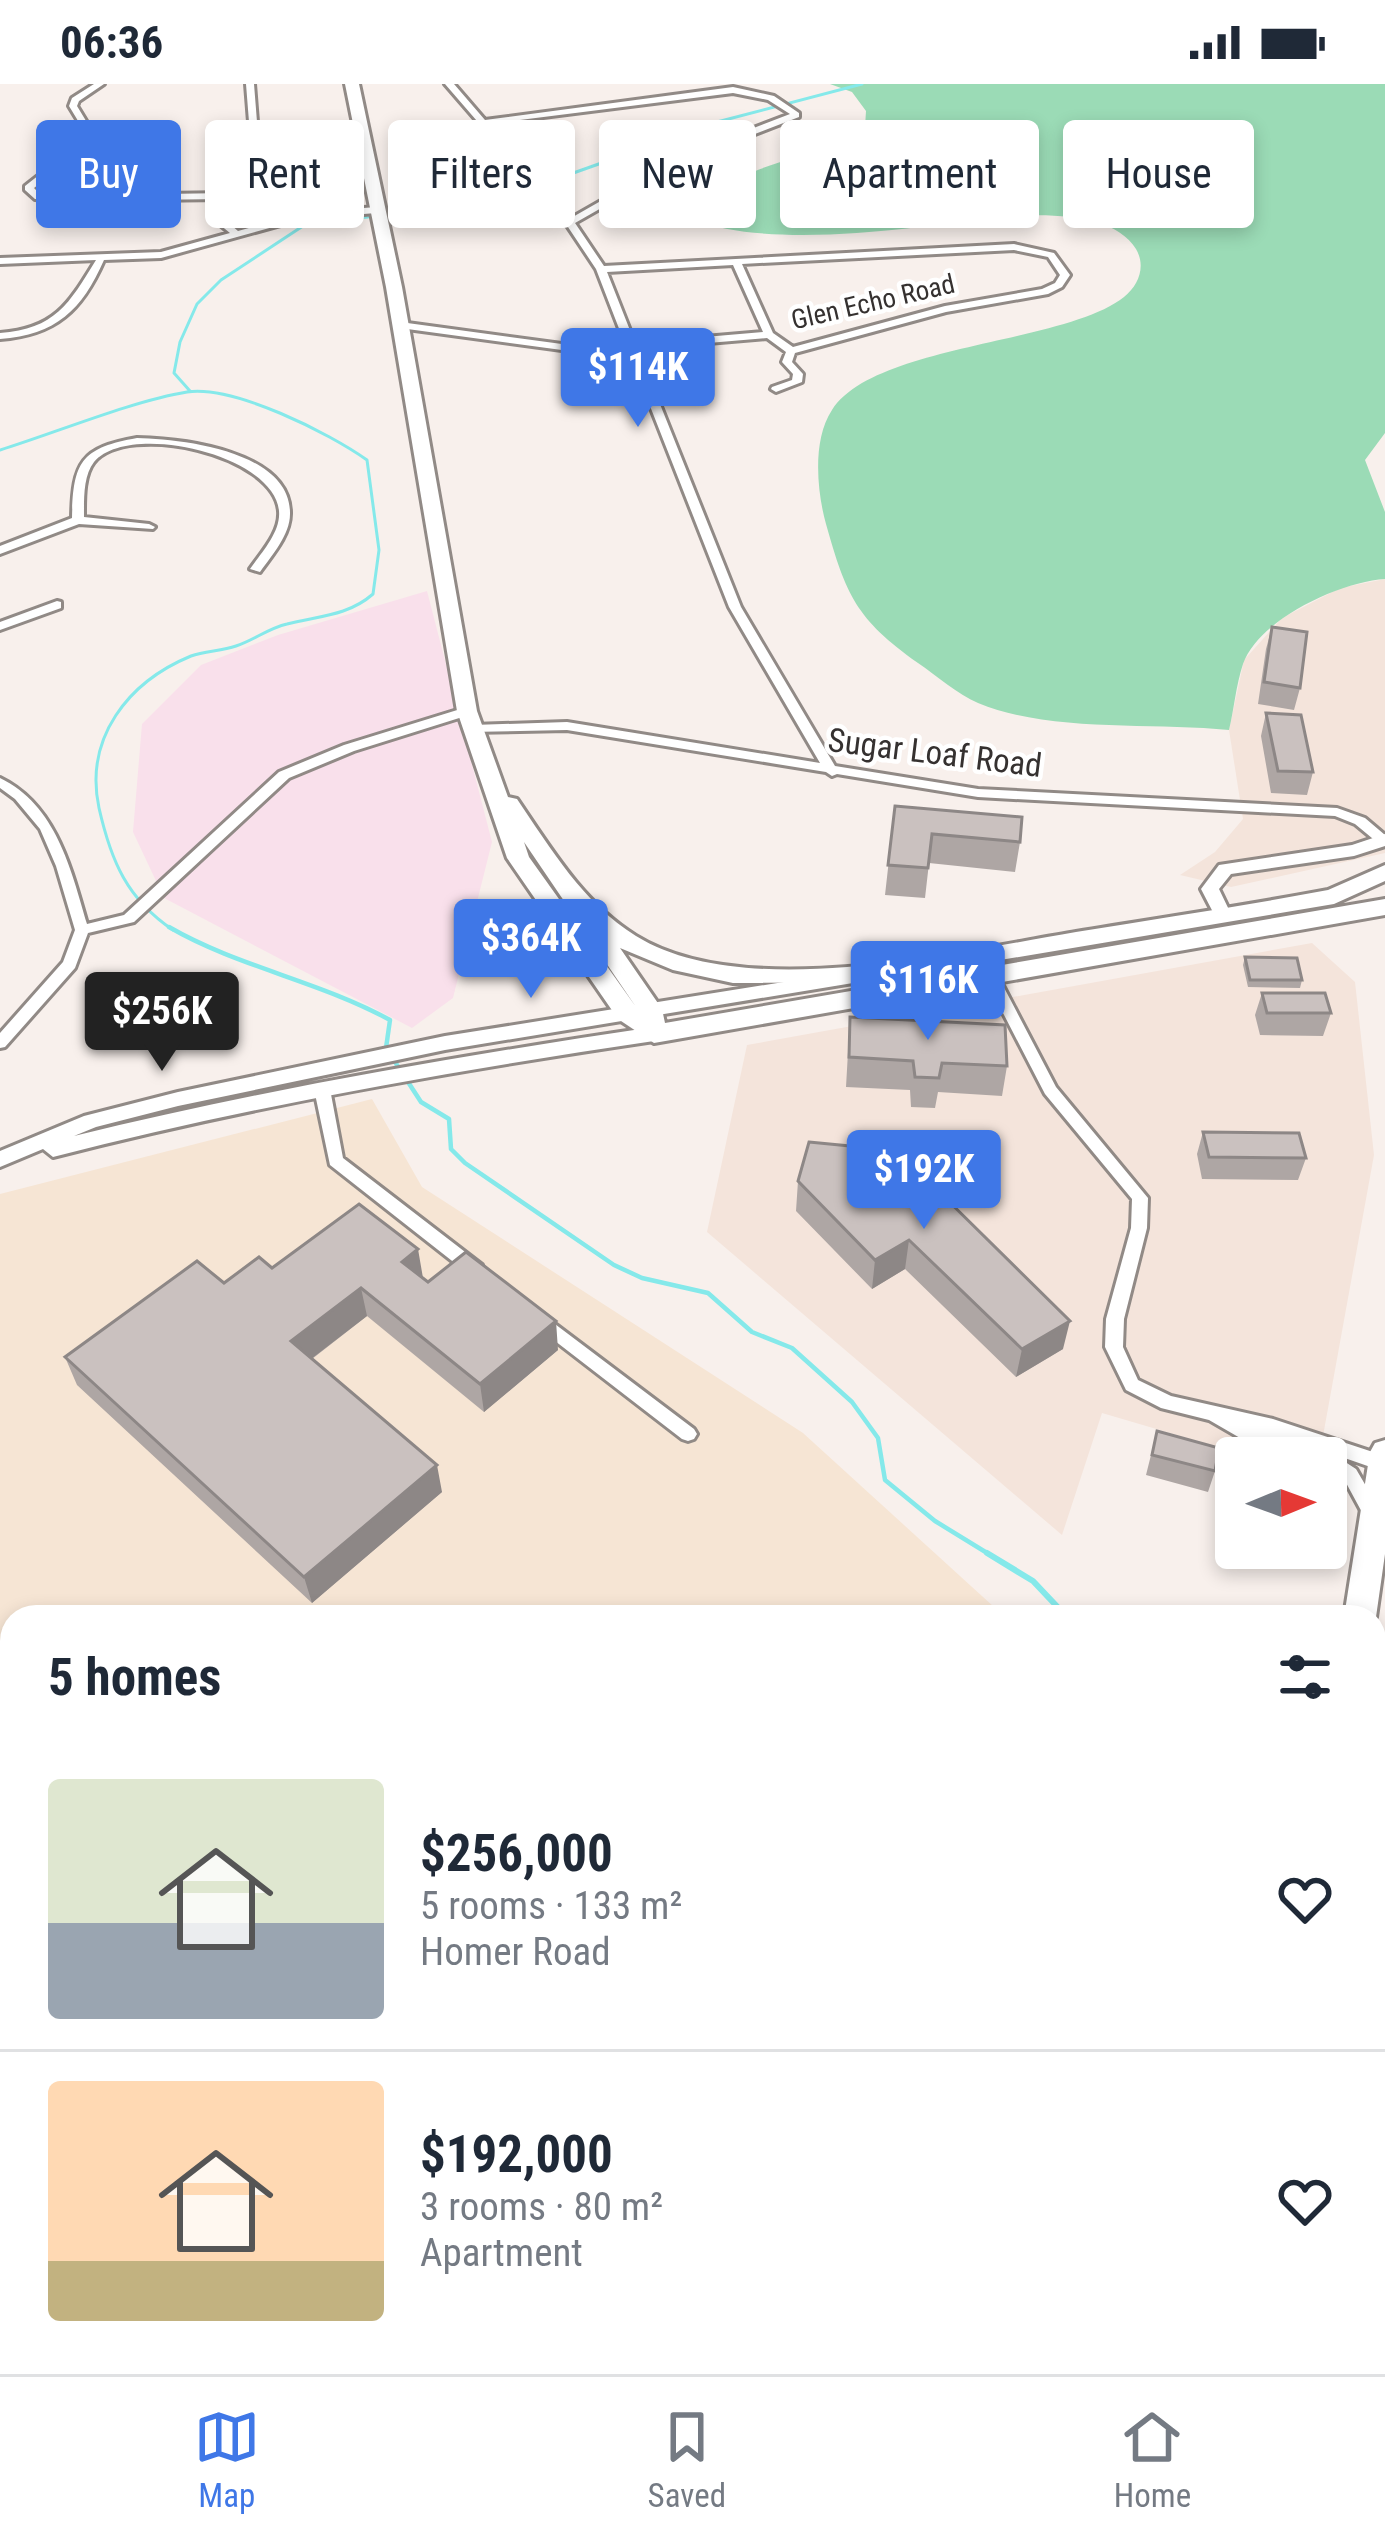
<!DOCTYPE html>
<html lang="en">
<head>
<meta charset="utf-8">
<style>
	:root { --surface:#fff; --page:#f2f2f3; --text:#1f2937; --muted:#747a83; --line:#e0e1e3; --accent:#3f77e7 }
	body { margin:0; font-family:"Roboto Condensed",sans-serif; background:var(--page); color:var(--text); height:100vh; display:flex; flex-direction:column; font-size:45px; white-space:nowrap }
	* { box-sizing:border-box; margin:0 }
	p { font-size:39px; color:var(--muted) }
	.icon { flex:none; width:66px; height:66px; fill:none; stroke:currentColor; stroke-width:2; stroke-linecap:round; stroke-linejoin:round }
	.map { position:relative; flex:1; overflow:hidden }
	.details { position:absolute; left:0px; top:1521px; width:1386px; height:771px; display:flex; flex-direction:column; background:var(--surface); border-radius:36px 36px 0 0; box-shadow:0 6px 18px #0003 }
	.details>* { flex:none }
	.hud { position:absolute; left:36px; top:36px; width:1314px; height:108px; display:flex; gap:24px }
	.needle { width:78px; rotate:89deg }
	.controls { position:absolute; left:1215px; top:1353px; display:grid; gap:24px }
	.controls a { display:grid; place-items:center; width:132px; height:132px; border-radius:12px; background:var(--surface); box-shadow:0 6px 18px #0003; font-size:60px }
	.price { position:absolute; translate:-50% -102px; padding:0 27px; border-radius:12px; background:var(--accent); color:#fff; font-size:39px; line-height:78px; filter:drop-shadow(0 3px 6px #0008) }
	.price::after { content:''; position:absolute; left:50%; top:72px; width:36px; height:27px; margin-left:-18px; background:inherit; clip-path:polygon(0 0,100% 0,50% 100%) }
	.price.active { background:#222; color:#fff }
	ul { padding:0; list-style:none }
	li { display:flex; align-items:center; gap:36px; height:300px; padding:0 48px }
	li+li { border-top:3px solid var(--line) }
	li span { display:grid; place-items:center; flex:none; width:336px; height:240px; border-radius:12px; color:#555 }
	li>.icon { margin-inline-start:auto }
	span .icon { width:144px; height:144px; fill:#fffc; stroke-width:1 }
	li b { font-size:51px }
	h2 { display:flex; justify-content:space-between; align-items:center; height:144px; padding:0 48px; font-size:51px }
	.tag { padding:0 42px; border-radius:12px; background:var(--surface); box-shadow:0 6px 18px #0003; font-size:42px; line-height:108px }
	.tag.active { background:var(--accent); color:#fff }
	.status { display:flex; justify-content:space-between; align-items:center; height:84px; padding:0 60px; background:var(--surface); direction:ltr }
	.status svg { height:33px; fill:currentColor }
	.dock { display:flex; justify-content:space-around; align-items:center; height:168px; border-top:3px solid var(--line); background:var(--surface); font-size:33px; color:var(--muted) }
	.dock a { display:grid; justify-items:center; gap:6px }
	.dock .active { color:var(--accent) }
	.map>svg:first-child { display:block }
	.built { fill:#f4e4db }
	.industrial { fill:#f9e0eb }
	.education { fill:#f6e5d4 }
	.green { fill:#9bdbb6 }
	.water { fill:#85e9ea }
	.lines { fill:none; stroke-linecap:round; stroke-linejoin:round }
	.stream-far2 { stroke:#85e9ea; stroke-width:3 }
	.stream-far1 { stroke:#85e9ea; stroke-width:4.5 }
	.stream { stroke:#85e9ea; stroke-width:6 }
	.minor-casing { stroke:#918a86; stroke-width:6 }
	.tertiary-casing { stroke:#918a86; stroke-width:6 }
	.primary-casing { stroke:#918a86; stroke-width:6 }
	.trunk-casing { stroke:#918a86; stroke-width:6 }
	.minor { fill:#fff; fill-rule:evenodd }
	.tertiary { fill:#fff; fill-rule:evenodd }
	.primary { fill:#fff; fill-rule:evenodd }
	.trunk { fill:#fff; fill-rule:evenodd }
	.wall { fill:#aea6a4 }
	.shaded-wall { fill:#8d8786 }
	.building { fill:#cac1bf; stroke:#8d8786; stroke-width:3 }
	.labels { text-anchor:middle; stroke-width:9; stroke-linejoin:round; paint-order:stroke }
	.far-street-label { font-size:27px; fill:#353130; stroke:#fff }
	.street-label { font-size:33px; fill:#353130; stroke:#fff }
</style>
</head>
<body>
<div class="status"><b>06:36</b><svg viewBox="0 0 49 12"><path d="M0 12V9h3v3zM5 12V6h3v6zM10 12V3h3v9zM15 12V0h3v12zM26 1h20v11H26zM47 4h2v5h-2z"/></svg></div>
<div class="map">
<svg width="1385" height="2290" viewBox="0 0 1385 2290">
	<rect width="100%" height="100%" fill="#f8f0ec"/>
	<path class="built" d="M 1385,495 L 1385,769 L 1231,803 L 1180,791 L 1215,768 L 1243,735 L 1229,646 L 1244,576 L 1282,534 L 1340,504 Z
		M 1312,859 L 1355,898 L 1374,1071 L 1319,1374 L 1255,1374 L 1102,1329 L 1062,1451 L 707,1148 L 747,961 Z"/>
	<path class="industrial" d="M 427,507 L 492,758 L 453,914 L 412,944 L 164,814 L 133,748 L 142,640 L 201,581 L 278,551 Z"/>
	<path class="education" d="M 372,1015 L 422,1103 L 803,1349 L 1005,1533 L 12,1533 L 12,2280 L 718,2280 L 710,2290 L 0,2290 L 0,1110 Z"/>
	<path class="green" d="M 830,0 L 1385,0 L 1385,349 L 1365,376 L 1385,428 L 1385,495 C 1340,498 1259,535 1243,580 C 1236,601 1234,625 1229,646 C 1150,638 1051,649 978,619 C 957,610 937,592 918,579 C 856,535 846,511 826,440 C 817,408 812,356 832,326 C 874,260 1065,260 1124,213 C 1139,201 1146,182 1136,165 C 1101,108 957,139 902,145 C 848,151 744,158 695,135 L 695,127 C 736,77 814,78 865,43 L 866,27 L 852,8 Z
		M 0,2160 L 12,2160 L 12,2280 L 282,2280 L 290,2290 L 0,2290 Z"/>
	<path class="water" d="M 808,2280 L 1178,2280 L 1178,2290 L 796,2290 Z"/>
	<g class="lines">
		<path class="stream-far2" d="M 385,131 L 458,111 L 548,98 L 717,38 L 862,0
			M 190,307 L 174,289 L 180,258 L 197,220 L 221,196 L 309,138 L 368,133
			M 0,366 C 55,349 132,317 187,308 C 234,301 329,349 367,376 L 379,466 L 373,510 C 348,532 318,532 287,540 C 269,544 254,556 236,562 C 221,567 205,567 191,572 C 128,598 84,654 99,724 C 111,777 127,815 173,846"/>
		<path class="stream-far1" d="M 169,843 C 238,883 319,897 390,936 L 386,964 L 421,1018 L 449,1035 L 451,1065 L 465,1079 L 614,1181 L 642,1194 L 708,1209 L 752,1248 L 792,1264 L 852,1318 L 878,1354 L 885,1396 L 935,1437 L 992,1472"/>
		<path class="stream" d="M 987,1469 L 1033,1497 L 1067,1533
			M 1374,1777 L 1385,1784"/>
		<defs>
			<path id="minor" d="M 94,0 L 104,0 L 79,17 L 77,22 L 94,50 L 87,62 L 34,104 L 40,110 L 154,110 L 166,80 L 170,77 L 174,80 L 164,110 L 228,109 L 251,63 L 246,0 L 254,0 L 259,63 L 224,135 L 238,147 L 302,129 L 376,123 L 381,126 L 376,129 L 302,135 L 161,174 L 104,176 C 82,226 56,251 0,255 L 0,249 C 55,245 69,220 96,176 L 0,180 L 0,174 L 161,168 L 230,149 L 214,136 L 225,115 L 57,117 L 35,115 L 25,106 L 25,102 L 81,58 L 86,50 L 69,22 L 72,14 Z
				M 445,0 L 454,0 L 485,36 L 733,3 L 774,12 L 799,29 L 799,33 L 682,78 L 575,139 L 604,182 L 1014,160 L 1054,169 L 1070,191 L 1062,203 L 1048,210 L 946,228 L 795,269 L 792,278 L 803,290 L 802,298 L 776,308 L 771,305 L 772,303 L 792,296 L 793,290 L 782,278 L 786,268 L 767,254 L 638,265 L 741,523 L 835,682 L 978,705 L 1337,724 L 1365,734 L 1385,751 L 1385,760 L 1378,759 L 1355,740 L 1335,732 L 978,713 L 837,690 L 832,692 L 826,688 L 567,646 L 468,648 L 467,645 L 473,641 L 567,638 L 820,679 L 729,523 L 628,266 L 584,269 L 400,244 L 395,241 L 400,238 L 584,263 L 625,260 L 596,185 L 566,140 ZM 733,9 L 768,16 L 790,30 L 676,74 L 571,134 L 489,40 ZM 1014,166 L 1048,173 L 1060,191 L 1055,199 L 1042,205 L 945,222 L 793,263 L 773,249 L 742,180 ZM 733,181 L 763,248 L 635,259 L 607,188 Z
				M 137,354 C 182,355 291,367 290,430 C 290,451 272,471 260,488 L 250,485 C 261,469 281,448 279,427 C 274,370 128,337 94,378 C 83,392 84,416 84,433 L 149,440 L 155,443 L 153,445 L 79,440 L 0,470 L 0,462 L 72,434 C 73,378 81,364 137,354 Z
				M 57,517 L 61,518 L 61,524 L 0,546 L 0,538 Z
				M 467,623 L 473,627 L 472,630 L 354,667 L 289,694 L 134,838 L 88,849 L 75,884 L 5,963 L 0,964 L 0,949 L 63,878 L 75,846 L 56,782 L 40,745 L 15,715 L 0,704 L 0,694 C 56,721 71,785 87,840 L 124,831 L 279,688 L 344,661 Z
				M 981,868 L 988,873 L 1056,1003 L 1148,1114 L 1147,1144 L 1124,1235 L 1123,1263 L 1138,1296 L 1171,1312 L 1273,1335 L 1385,1372 L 1385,1388 L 1333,1370 L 1356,1385 L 1380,1426 L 1378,1432 L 1371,1434 L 1364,1432 L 1344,1395 L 1326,1384 L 1326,1374 L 1298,1374 L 1247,1358 L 1209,1336 L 1161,1324 L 1126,1306 L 1105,1263 L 1106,1235 L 1131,1144 L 1132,1115 L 1045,1010 L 974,873 Z
				M 322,999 L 330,1005 L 343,1074 L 482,1181 L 484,1186 L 482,1191 L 470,1191 L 330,1081 L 314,1005 Z
				M 539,1228 L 694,1345 L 697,1350 L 694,1355 L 688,1357 L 682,1355 L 533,1240 L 530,1235 L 533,1230 Z
				M 0,2138 L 12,2138 L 12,2162 L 0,2162 Z"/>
			<path id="tertiary" d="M 1385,750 L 1385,762 L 1354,772 L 1231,790 L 1219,805 L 1231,830 L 1228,834 L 1216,834 L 1201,805 L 1219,781 L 1352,761 Z
				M 846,888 L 853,889 L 855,894 L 853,899 L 445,966 L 178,1022 L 96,1043 L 74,1052 C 265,1005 459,972 654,943 L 664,950 L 654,957 C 452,987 251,1022 53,1073 L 43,1065 L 0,1083 L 0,1067 L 84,1032 L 178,1008 L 445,952 Z"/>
			<path id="primary" d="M 345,0 L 359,0 L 402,203 L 477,627 L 508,713 L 517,715 C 551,765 583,819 636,852 C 744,919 956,868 1076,848 C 1160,834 1244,822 1328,806 L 1385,781 L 1385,797 L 1334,820 L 870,898 L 733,899 L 673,886 L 620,864 L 662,925 L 665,939 L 1385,815 L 1385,831 L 654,959 L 618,935 L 507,774 L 457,627 L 386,203 ZM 524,758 L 636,923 L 529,773 Z"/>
			<path id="trunk" d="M 1385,1356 L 1385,1470 L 1376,1533 L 1374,1537 L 1374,1533 L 1344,1533 L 1370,1368 L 1375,1359 Z
				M 1385,2238 L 1385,2290 L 1365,2290 L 1365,2280 L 1374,2280 L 1374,2243 Z
				M 1293,2280 L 1333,2280 L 1333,2290 L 1293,2290 Z"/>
		</defs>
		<use href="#minor" class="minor-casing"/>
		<use href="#tertiary" class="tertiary-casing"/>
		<use href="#primary" class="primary-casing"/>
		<use href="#trunk" class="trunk-casing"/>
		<use href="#minor" class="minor"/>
		<use href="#tertiary" class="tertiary"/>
		<use href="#primary" class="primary"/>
		<use href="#trunk" class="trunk"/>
	</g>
	<path class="wall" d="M 1272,543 L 1300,604 L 1294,626 L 1258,620 L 1266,565 Z
		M 1266,629 L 1313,688 L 1307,711 L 1271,709 L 1261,652 Z
		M 895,722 L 1020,758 L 1015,788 L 929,779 L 925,814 L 885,811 Z
		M 1245,873 L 1302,896 L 1300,904 L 1248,903 L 1243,881 Z
		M 1262,909 L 1331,929 L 1323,952 L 1260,951 L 1255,931 Z
		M 850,933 L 1007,982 L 1002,1012 L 938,1008 L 935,1024 L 911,1023 L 910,1006 L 846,1003 Z
		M 1203,1048 L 1306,1074 L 1298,1096 L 1202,1095 L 1197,1070 Z
		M 918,1087 L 1063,1265 L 1016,1293 L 905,1185 L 872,1205 L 796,1127 L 798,1097 Z
		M 272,1184 L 423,1194 L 558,1266 L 484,1328 L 367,1232 L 312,1275 L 442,1408 L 312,1519 L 77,1301 L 65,1273 L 224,1199 Z
		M 1157,1347 L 1215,1387 L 1208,1408 L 1146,1391 Z"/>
	<path class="shaded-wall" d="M 909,1156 L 905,1185 L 872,1205 L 875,1176 Z
		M 418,1165 L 423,1194 L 402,1178 Z
		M 361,1204 L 367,1232 L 298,1285 L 291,1257 Z
		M 556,1237 L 558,1266 L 484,1328 L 480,1300 Z
		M 1070,1237 L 1063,1265 L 1016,1293 L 1022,1265 Z
		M 437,1381 L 442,1408 L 312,1519 L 304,1493 Z"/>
	<path class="building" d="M 1272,543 L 1307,548 L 1300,604 L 1264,598 Z
		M 1266,629 L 1301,631 L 1313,688 L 1278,687 Z
		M 895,722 L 1022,733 L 1020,758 L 932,750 L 928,784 L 888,781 Z
		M 1245,873 L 1297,874 L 1302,896 L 1250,896 Z
		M 1262,909 L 1325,909 L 1331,929 L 1267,929 Z
		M 850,933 L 1005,941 L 1007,982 L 942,979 L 939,994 L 915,993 L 913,977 L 849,973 Z
		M 1203,1048 L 1299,1049 L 1306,1074 L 1209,1073 Z
		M 809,1058 L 911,1068 L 918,1087 L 1070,1237 L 1022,1265 L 909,1156 L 875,1176 L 798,1097 Z
		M 359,1120 L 418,1165 L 402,1178 L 428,1198 L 466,1168 L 556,1237 L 480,1300 L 361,1204 L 291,1257 L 437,1381 L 304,1493 L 65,1273 L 197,1177 L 224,1199 L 259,1173 L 272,1184 Z
		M 1157,1347 L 1219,1364 L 1215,1387 L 1152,1371 Z"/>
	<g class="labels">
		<g class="far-street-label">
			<text transform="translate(873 218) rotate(-13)" y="9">Glen Echo Road</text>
		</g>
		<g class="street-label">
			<text transform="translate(935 668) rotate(7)" y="12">Sugar Loaf Road</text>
		</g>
	</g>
</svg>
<div class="controls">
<a><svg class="needle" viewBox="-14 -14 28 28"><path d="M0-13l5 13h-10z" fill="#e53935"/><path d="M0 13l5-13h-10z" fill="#747a83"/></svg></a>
</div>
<b class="price" style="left:638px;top:346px">$114K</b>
<b class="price" style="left:531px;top:917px">$364K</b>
<b class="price" style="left:928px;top:959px">$116K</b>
<b class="price active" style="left:162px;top:990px">$256K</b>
<b class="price" style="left:924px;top:1148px">$192K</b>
<div class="hud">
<a class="tag active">Buy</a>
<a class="tag">Rent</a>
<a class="tag">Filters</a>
<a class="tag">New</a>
<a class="tag">Apartment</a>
<a class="tag">House</a>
</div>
<section class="details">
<h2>5 homes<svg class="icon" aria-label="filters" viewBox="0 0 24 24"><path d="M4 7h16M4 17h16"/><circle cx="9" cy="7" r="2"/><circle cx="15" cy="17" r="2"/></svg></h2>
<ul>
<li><span style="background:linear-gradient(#dfe7d0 60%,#9aa5b1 0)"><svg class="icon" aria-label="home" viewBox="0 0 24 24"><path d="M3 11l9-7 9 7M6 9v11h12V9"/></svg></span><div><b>$256,000</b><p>5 rooms · 133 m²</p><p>Homer Road</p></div><svg class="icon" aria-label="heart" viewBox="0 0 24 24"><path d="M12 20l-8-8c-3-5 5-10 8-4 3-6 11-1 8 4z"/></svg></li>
<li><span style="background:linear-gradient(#ffd9b3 75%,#c2b280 0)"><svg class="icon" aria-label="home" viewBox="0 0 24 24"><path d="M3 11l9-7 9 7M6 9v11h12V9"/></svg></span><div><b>$192,000</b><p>3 rooms · 80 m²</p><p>Apartment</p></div><svg class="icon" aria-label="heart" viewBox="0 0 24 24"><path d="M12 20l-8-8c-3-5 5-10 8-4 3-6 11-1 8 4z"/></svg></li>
</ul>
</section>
</div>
<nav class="dock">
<a class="active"><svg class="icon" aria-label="map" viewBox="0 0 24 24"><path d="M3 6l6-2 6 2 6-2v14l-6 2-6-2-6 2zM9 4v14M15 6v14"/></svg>Map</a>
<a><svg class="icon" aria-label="saved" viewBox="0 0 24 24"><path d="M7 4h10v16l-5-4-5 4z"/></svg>Saved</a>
<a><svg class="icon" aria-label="home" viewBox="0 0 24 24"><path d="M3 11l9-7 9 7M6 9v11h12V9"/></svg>Home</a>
</nav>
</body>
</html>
